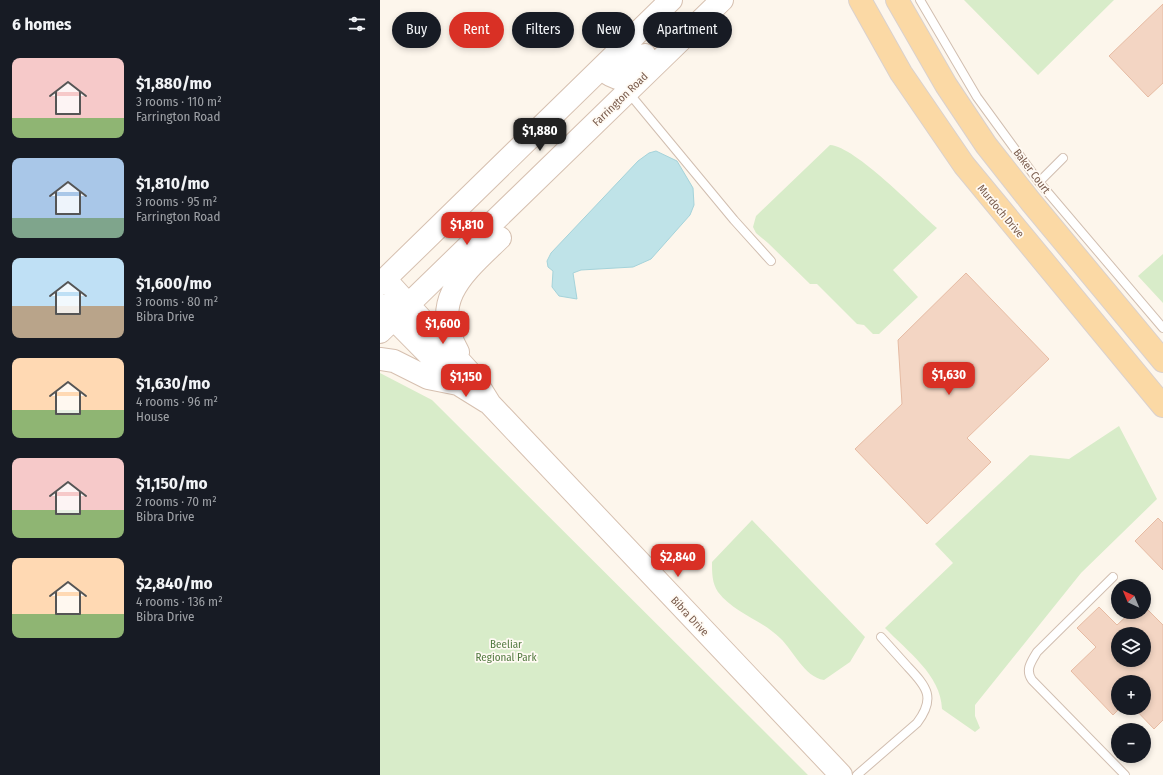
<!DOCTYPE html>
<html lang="en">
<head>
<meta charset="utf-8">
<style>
	:root { --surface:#171b24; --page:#20242c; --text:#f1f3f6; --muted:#9ea1a6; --accent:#d93025 }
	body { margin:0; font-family:"Fira Sans Condensed",sans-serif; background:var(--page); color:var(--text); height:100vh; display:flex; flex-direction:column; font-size:15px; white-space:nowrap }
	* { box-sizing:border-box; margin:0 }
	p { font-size:13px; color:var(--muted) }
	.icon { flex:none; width:22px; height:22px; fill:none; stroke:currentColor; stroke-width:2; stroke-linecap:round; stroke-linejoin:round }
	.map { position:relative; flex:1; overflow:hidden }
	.side { display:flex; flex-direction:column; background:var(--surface); width:380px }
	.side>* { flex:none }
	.hud { position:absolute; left:12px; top:12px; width:380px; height:36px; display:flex; gap:8px }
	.needle { width:26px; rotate:316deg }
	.buttons { position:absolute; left:731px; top:579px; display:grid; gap:8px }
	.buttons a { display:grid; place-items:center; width:40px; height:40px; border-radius:50%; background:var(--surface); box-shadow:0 2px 6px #0003; font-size:20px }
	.price { position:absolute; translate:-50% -34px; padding:0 9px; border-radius:8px; background:var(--accent); color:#fff; font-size:13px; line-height:26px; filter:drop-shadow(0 1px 2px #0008) }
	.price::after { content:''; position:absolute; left:50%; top:24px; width:12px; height:9px; margin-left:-6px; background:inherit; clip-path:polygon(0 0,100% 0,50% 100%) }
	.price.selected { background:#222; color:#fff }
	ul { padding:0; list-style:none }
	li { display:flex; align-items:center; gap:12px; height:100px; padding:0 12px }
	li span { display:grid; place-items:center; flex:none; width:112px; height:80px; border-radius:8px; color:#555 }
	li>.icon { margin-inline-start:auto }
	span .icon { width:48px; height:48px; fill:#fffc; stroke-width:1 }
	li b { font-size:17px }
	h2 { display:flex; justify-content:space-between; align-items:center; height:48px; padding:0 12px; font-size:17px }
	.chip { padding:0 14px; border-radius:18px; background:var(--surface); box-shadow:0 2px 6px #0003; font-size:14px; line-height:36px }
	.chip.selected { background:var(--accent); color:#fff }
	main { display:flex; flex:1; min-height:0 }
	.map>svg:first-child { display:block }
	.green { fill:#d8ecc9 }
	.water { fill:#bfe3e8; stroke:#a5d3da }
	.building { fill:#f3d5c3; stroke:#e6bba3; fill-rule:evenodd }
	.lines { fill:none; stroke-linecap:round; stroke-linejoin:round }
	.lane-casing { stroke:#d1beb0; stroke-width:10 }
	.secondary-casing { stroke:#d6c0b0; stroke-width:24 }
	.primary-casing { stroke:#dad1cd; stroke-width:24 }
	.lane { stroke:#fff; stroke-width:8 }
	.secondary { stroke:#fff; stroke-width:22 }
	.primary { stroke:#fbd9a5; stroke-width:22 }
	.labels { text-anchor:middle; stroke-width:3.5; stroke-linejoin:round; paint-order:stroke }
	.street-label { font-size:11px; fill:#7a5c4d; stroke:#fffaf3 }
	.park-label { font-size:11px; fill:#537a41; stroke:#fffaf3 }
</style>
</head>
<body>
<main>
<section class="side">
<h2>6 homes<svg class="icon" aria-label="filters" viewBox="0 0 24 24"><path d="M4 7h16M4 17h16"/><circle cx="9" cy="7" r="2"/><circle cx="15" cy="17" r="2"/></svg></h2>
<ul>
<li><span style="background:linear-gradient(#f6c9c9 75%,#8fb573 0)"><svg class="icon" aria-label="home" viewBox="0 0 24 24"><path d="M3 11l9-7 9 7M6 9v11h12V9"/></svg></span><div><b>$1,880/mo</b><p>3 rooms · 110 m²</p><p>Farrington Road</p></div></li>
<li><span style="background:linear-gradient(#a9c7e8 75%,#7fa58c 0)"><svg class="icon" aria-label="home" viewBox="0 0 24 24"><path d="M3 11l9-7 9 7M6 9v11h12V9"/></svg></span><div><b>$1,810/mo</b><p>3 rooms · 95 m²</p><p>Farrington Road</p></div></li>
<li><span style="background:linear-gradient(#bfe0f5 60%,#b9a48a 0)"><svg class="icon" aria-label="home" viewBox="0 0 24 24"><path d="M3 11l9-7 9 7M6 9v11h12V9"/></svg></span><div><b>$1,600/mo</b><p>3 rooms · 80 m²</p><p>Bibra Drive</p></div></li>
<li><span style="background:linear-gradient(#ffd9b3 65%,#8fb573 0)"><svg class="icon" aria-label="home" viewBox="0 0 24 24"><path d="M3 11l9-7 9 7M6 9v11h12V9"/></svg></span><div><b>$1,630/mo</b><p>4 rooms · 96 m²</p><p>House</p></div></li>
<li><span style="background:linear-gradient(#f6c9c9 65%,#8fb573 0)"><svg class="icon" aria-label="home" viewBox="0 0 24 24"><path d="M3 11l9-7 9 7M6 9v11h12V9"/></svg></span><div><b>$1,150/mo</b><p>2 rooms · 70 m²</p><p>Bibra Drive</p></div></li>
<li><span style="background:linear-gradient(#ffd9b3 70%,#8fb573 0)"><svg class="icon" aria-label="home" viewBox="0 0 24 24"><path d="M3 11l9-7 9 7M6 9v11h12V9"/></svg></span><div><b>$2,840/mo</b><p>4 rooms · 136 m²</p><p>Bibra Drive</p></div></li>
</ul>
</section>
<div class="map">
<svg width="783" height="775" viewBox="0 0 783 775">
	<rect width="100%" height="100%" fill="#fdf6ec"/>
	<path class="green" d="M 584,0 L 734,0 L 658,75 Z
		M 450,145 C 476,147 535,209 557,228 L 513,270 L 538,297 L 499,334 L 493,334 L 484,325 L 477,324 L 437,284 L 430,284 L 388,243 L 376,233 L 373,227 L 376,216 Z
		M 783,254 L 783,303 L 758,276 Z
		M 0,373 L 52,400 L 428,775 L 0,775 Z
		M 739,426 L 777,499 L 701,573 L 595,705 L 595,716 L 600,728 L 595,732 L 562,709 C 561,675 527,651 505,628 L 573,563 L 555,544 L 650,455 L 689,459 Z
		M 372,520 L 485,637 L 470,662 L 444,680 C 424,677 414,651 400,638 C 382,620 354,613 338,592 C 332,583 332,573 332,562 Z"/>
	<path class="water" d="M 276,151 L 297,161 L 313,188 L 314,205 L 310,215 L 271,259 L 253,267 L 201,270 L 193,273 L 197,299 L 179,296 L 172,287 L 173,271 L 168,267 L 167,261 L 171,253 L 258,161 L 269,153 Z"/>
	<path class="building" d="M 783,4 L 783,83 L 768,97 L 729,56 Z
		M 586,273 L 669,359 L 587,438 L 611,462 L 547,524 L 475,449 L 522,404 L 518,340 Z
		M 778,518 L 783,523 L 783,570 L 755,541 Z
		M 764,606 L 783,625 L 783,720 L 774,729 L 754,708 L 764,708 L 764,682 L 738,682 L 738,708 L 740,708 L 733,715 L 691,671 L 716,647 L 697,628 L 719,607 L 737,625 L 751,612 L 764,612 ZM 738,634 L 764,634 L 764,660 L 738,660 Z"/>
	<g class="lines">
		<defs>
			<path id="lane" d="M 540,0 L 597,97 L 659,182 L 783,328
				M 248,92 L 354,220 L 391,261
				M 659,182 L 683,158
				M 733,577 L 657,652 C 651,662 645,670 652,680 L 745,775
				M 477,775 L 537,723 C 556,698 547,687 528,667 C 519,657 510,647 501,637"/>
			<path id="secondary" d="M 229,62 L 228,71 L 230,75 L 237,78 L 247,72 L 265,55
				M 5,279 L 92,375 L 110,404 L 461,775
				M 0,284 L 291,0
				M 0,305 L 78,384 L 107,402
				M 0,332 L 342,0
				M 78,352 C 48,300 85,272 120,238
				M 0,359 L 14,361 L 48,378 L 78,384"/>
			<path id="primary" d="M 480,0 L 521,73 L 584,165 L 783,406
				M 517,0 L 566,85 L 606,145 L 651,202 L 783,361"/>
		</defs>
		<use href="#lane" class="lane-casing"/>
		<use href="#secondary" class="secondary-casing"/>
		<use href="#primary" class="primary-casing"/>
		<use href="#lane" class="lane"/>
		<use href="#secondary" class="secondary"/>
		<use href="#primary" class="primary"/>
	</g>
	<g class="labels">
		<g class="street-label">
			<text transform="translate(240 99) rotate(-44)" y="4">Farrington Road</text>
			<text transform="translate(652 171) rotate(53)" y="4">Baker Court</text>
			<text transform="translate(621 211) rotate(50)" y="4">Murdoch Drive</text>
			<text transform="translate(310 616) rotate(47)" y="4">Bibra Drive</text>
		</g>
		<g class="park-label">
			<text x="126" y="648">Beeliar<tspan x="126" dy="13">Regional Park</tspan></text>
		</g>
	</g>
</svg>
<div class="buttons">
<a><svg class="needle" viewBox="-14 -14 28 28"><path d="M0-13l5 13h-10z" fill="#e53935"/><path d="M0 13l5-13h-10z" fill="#9ea1a6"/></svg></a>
<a><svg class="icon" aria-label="layers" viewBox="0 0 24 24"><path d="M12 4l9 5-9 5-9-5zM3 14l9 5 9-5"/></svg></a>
<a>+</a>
<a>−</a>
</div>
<b class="price selected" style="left:160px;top:152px">$1,880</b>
<b class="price" style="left:87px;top:246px">$1,810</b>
<b class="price" style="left:63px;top:345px">$1,600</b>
<b class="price" style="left:569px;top:396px">$1,630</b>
<b class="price" style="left:86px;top:398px">$1,150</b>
<b class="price" style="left:298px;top:578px">$2,840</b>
<div class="hud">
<a class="chip">Buy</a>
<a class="chip selected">Rent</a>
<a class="chip">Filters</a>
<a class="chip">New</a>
<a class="chip">Apartment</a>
</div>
</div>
</main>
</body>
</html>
